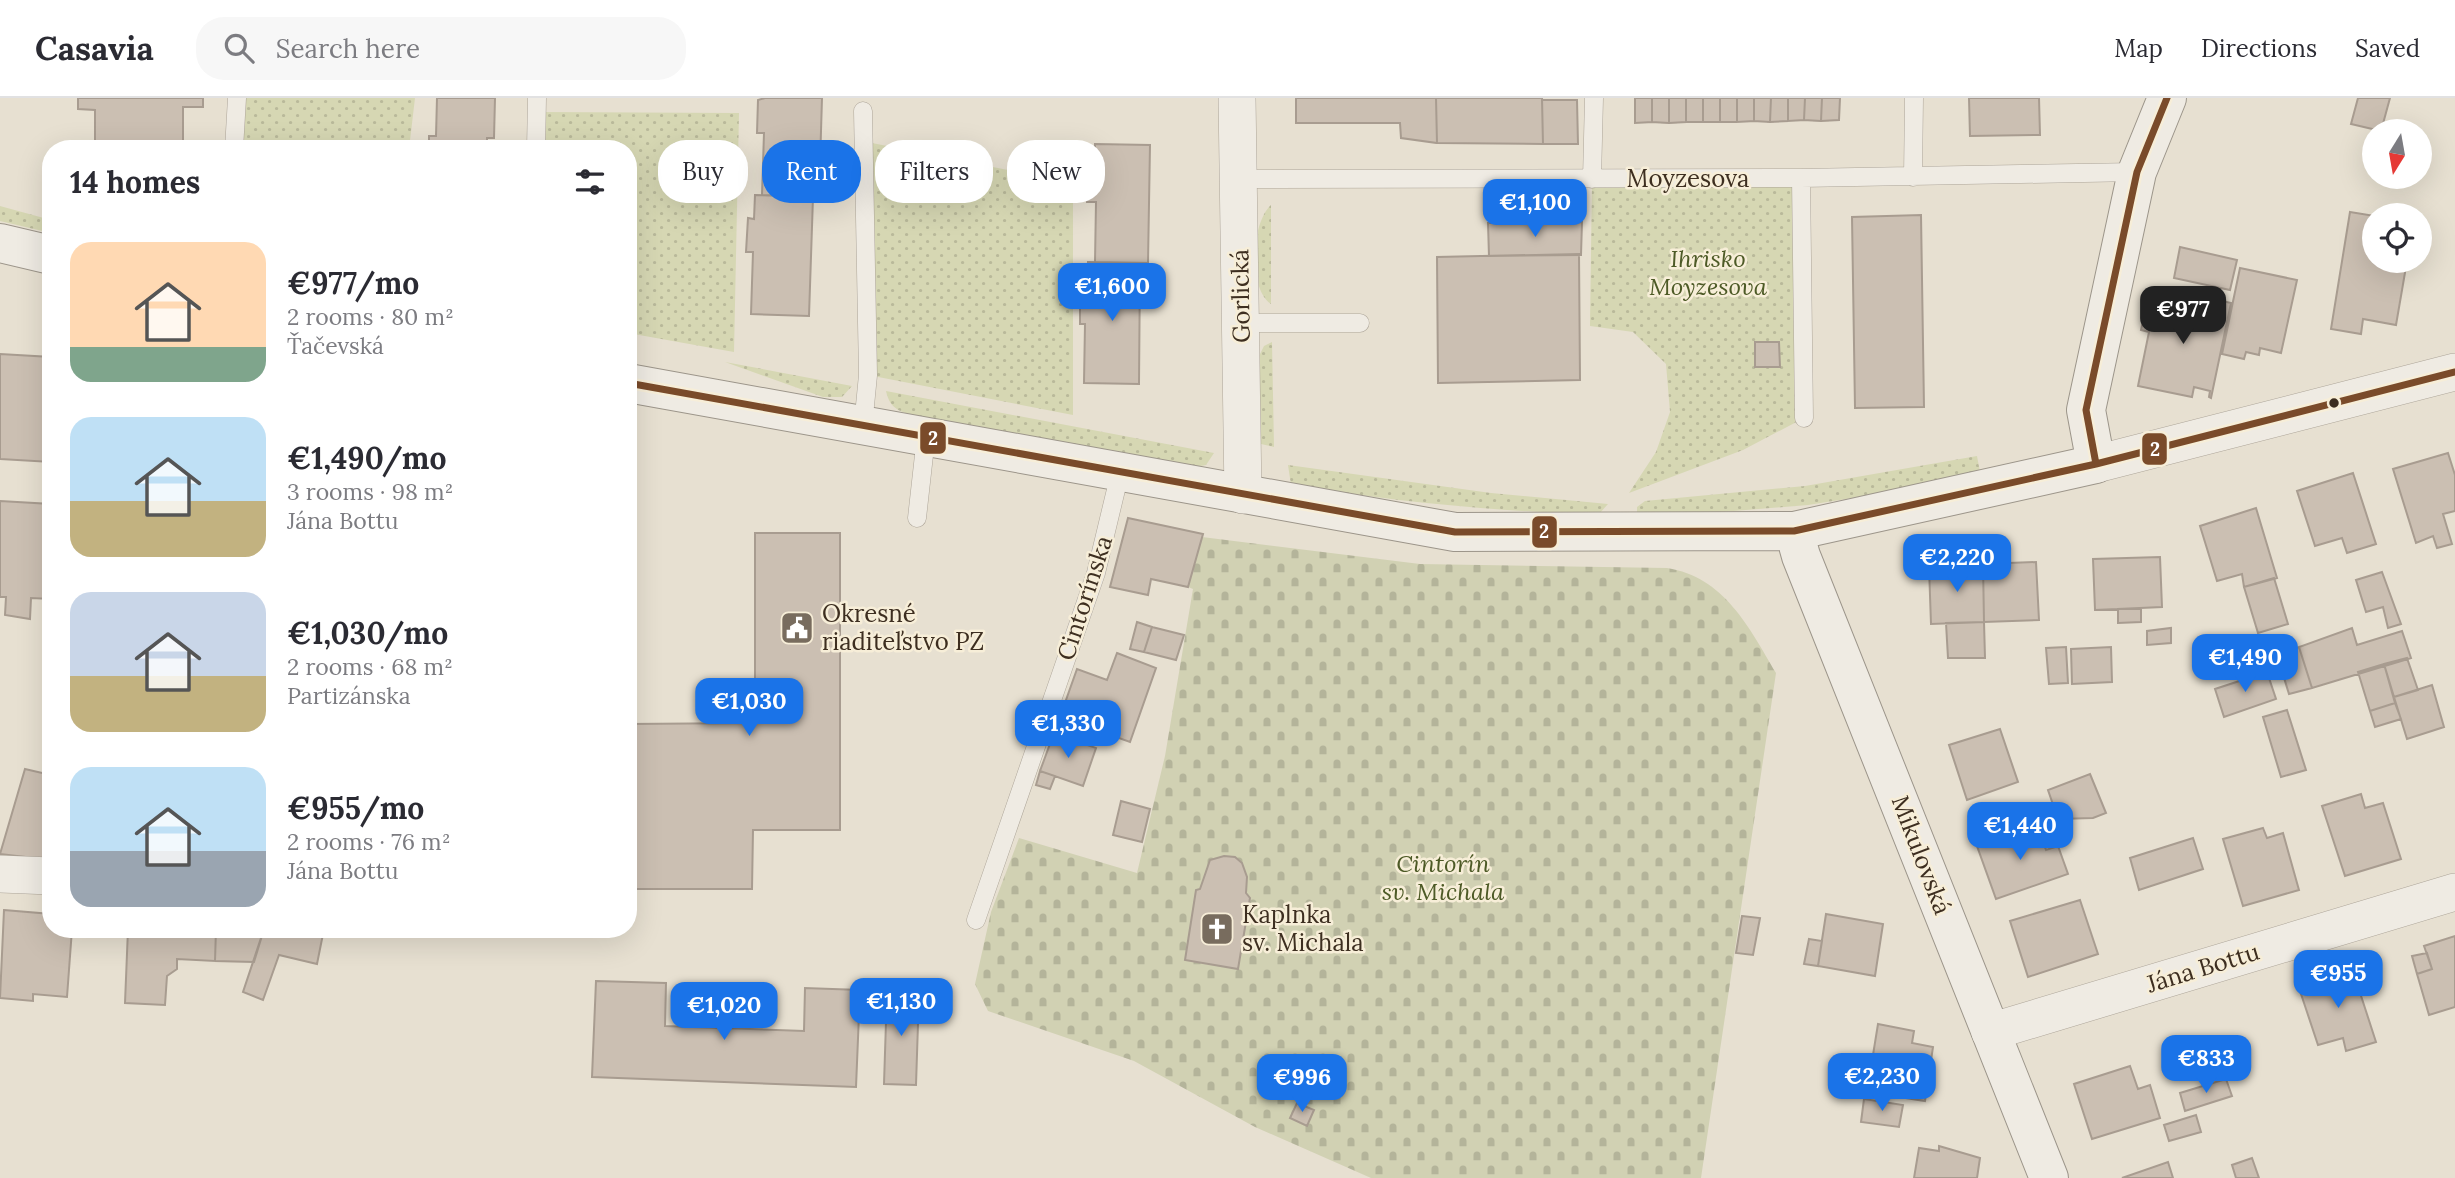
<!DOCTYPE html>
<html lang="en">
<head>
<meta charset="utf-8">
<style>
	:root { --surface:#fff; --page:#f7f7f7; --text:#2b2b33; --muted:#7c7c81; --line:#e1e1e2; --accent:#1a73e8 }
	body { margin:0; font-family:Lora,serif; background:var(--page); color:var(--text); height:100vh; display:flex; flex-direction:column; font-size:26px; white-space:nowrap }
	* { box-sizing:border-box; margin:0 }
	p { font-size:23px; color:var(--muted) }
	.icon { flex:none; width:38px; height:38px; fill:none; stroke:currentColor; stroke-width:2; stroke-linecap:round; stroke-linejoin:round }
	.map { position:relative; flex:1; overflow:hidden }
	.side { position:absolute; left:42px; top:42px; width:595px; height:798px; display:flex; flex-direction:column; background:var(--surface); border-radius:28px; box-shadow:0 7px 28px #0002 }
	.side>* { flex:none }
	.banner { position:absolute; left:658px; top:42px; width:665px; height:63px; display:flex; gap:14px }
	.needle { width:46px; rotate:191deg }
	.buttons { position:absolute; left:2362px; top:21px; display:grid; gap:14px }
	.buttons a { display:grid; place-items:center; width:70px; height:70px; border-radius:50%; background:var(--surface); box-shadow:0 7px 28px #0002; font-size:35px }
	.price { position:absolute; translate:-50% -60px; padding:0 16px; border-radius:14px; background:var(--accent); color:#fff; font-size:23px; line-height:46px; filter:drop-shadow(0 2px 4px #0008) }
	.price::after { content:''; position:absolute; left:50%; top:42px; width:21px; height:16px; margin-left:-10px; background:inherit; clip-path:polygon(0 0,100% 0,50% 100%) }
	.price.on { background:#222; color:#fff }
	ul { padding:0; list-style:none }
	li { display:flex; align-items:center; gap:21px; height:175px; padding:0 28px }
	li span { display:grid; place-items:center; flex:none; width:196px; height:140px; border-radius:21px; color:#555 }
	li>.icon { margin-inline-start:auto }
	span .icon { width:84px; height:84px; fill:#fffc; stroke-width:1 }
	li b { font-size:30px }
	h2 { display:flex; justify-content:space-between; align-items:center; height:84px; padding:0 28px; font-size:30px }
	.tag { padding:0 24px; border-radius:28px; background:var(--surface); box-shadow:0 7px 28px #0002; font-size:24px; line-height:63px }
	.tag.on { background:var(--accent); color:#fff }
	header { display:flex; align-items:center; gap:42px; box-sizing:border-box; height:98px; padding:0 35px; background:var(--surface); border-bottom:2px solid var(--line) }
	header strong { font-size:33px }
	nav { display:flex; gap:38px; margin-inline-start:auto; font-size:24px }
	.search { width:490px; height:63px; background:var(--page); display:flex; align-items:center; gap:18px; box-sizing:border-box; padding:0 24px; border-radius:28px; color:var(--muted); font-size:26px }
	.map>svg:first-child { display:block }
	.grass { fill:url(#grass-dots) }
	.cemetery { fill:url(#cemetery-stones) }
	.building { fill:#cbbfb2; stroke:#a89c90; stroke-width:2 }
	.lines { fill:none; stroke-linecap:round; stroke-linejoin:round }
	.lane-casing { stroke:#ada599; stroke-width:19 }
	.street-casing { stroke:#ada599; stroke-width:38 }
	.secondary-casing { stroke:#9c958a; stroke-width:40 }
	.lane { stroke:#efebe3; stroke-width:18 }
	.street { stroke:#efebe3; stroke-width:37 }
	.secondary { stroke:#efebe3; stroke-width:38 }
	.bus-1-casing { stroke:#f7eed8; stroke-width:12 }
	.bus-1 { stroke:#7a4b2a; stroke-width:7 }
	.bus-dot { fill:#3d2e20; stroke:#f7eed8; stroke-width:2.5 }
	.labels { text-anchor:middle; stroke-width:5; stroke-linejoin:round; paint-order:stroke }
	.street-label { font-size:24px; fill:#3d2e20; stroke:#f7eed8 }
	.park-label { font-size:24px; font-style:italic; fill:#4d5a26; stroke:#f7eed8 }
	.poi-label { font-size:24px; fill:#3d2e20; stroke:#f7eed8; text-anchor:start }
	.line-badge { stroke:#f7eed8; stroke-width:2.5 }
	.badge-label { font-size:19px; text-anchor:middle; font-weight:bold; fill:#fff }
</style>
</head>
<body>
<header>
<strong>Casavia</strong>
<div class="search"><svg class="icon" aria-label="search" viewBox="0 0 24 24"><circle cx="10" cy="10" r="6"/><path d="M15 15l6 6"/></svg>Search here</div>
<nav><a>Map</a><a>Directions</a><a>Saved</a></nav>
</header>
<div class="map">
<svg width="2455" height="1080" viewBox="0 0 2455 1080">
	<defs>
		<pattern id="grass-dots" width="8" height="8" patternUnits="userSpaceOnUse" patternTransform="scale(1.75)"><rect width="8" height="8" fill="#d6d7b3"/><path d="M2 2h.1M6 6h.1" fill="none" stroke="#b9b99a" stroke-width="1.8" stroke-linecap="round"/></pattern>
		<pattern id="cemetery-stones" width="16" height="16" patternUnits="userSpaceOnUse" patternTransform="scale(1.75)"><rect width="16" height="16" fill="#d1d1b3"/><path d="M2 7V4a2 2 0 0 1 4 0v3zM10 15v-3a2 2 0 0 1 4 0v3z" fill="#b4b49a"/></pattern>
	</defs>
	<rect width="100%" height="100%" fill="#e7e0d1"/>
	<path class="grass" d="M 237,0 L 415,0 L 409,51 L 234,51 Z
		M 537,14 L 739,15 L 734,254 L 628,235 L 628,51 L 536,51 Z
		M 862,43 L 1073,85 L 1073,317 L 868,277 Z
		M 1801,80 L 1804,320 L 1743,352 L 1629,395 L 1656,354 L 1670,314 L 1666,266 L 1633,234 L 1590,228 L 1592,81 Z
		M 1271,107 L 1271,206 C 1248,191 1251,125 1271,107 Z
		M 0,108 L 51,122 L 51,135 L 0,123 Z
		M 1272,244 L 1274,349 L 1261,346 L 1259,258 L 1264,248 Z
		M 725,264 L 852,288 L 842,299 L 823,299 Z
		M 886,293 L 1214,355 L 1206,367 L 1195,369 L 919,319 C 901,314 890,312 886,293 Z
		M 1977,358 L 1980,374 L 1890,394 L 1808,407 L 1721,414 L 1637,415 L 1637,409 L 1645,403 L 1805,388 Z
		M 1288,367 L 1491,395 L 1608,406 L 1599,416 C 1495,414 1393,403 1291,387 Z"/>
	<path class="cemetery" d="M 1202,439 L 1420,466 L 1667,470 C 1724,479 1749,529 1776,575 L 1701,1080 L 1371,1080 L 1255,1029 L 1134,963 L 988,913 L 975,886 L 991,814 L 1019,740 L 1137,775 L 1165,658 L 1193,491 L 1188,489 Z"/>
	<path class="building" d="M 78,0 L 203,0 L 203,9 L 183,9 L 183,51 L 95,51 L 95,12 L 78,11 Z
		M 437,0 L 495,0 L 494,40 L 487,40 L 487,51 L 429,51 L 429,38 L 436,38 Z
		M 765,0 L 822,0 L 819,99 L 762,97 L 764,35 L 757,35 L 758,2 Z
		M 1296,0 L 1436,0 L 1437,45 L 1401,40 L 1400,25 L 1296,25 Z
		M 1436,0 L 1542,0 L 1543,46 L 1437,45 Z
		M 1635,0 L 1652,0 L 1652,24 L 1635,25 Z
		M 1652,0 L 1669,0 L 1669,25 L 1652,24 Z
		M 1669,0 L 1686,0 L 1686,24 L 1669,25 Z
		M 1686,0 L 1703,0 L 1703,24 L 1686,24 Z
		M 1703,0 L 1720,0 L 1720,24 L 1703,24 Z
		M 1720,0 L 1737,0 L 1737,24 L 1720,24 Z
		M 1737,0 L 1754,0 L 1754,23 L 1737,24 Z
		M 1754,0 L 1771,0 L 1770,24 L 1754,23 Z
		M 1771,0 L 1788,0 L 1788,23 L 1770,24 Z
		M 1788,0 L 1805,0 L 1804,22 L 1788,23 Z
		M 1805,0 L 1822,0 L 1821,23 L 1804,22 Z
		M 1822,0 L 1840,0 L 1839,22 L 1821,23 Z
		M 1969,0 L 2039,0 L 2040,37 L 1970,38 Z
		M 2358,0 L 2390,0 L 2381,33 L 2351,26 Z
		M 1542,2 L 1577,2 L 1578,46 L 1543,46 Z
		M 1095,46 L 1150,47 L 1148,165 L 1095,164 L 1096,104 L 1087,104 L 1087,70 L 1095,71 Z
		M 755,97 L 813,99 L 809,218 L 751,216 L 753,154 L 746,154 L 748,120 L 754,121 Z
		M 2350,114 L 2375,118 L 2375,163 L 2407,163 L 2396,227 L 2363,221 L 2361,236 L 2331,231 Z
		M 1921,117 L 1924,309 L 1855,310 L 1852,119 Z
		M 1582,124 L 1581,157 L 1489,158 L 1488,125 Z
		M 2180,149 L 2237,162 L 2230,192 L 2174,180 Z
		M 1579,156 L 1580,282 L 1438,285 L 1437,159 Z
		M 1088,164 L 1140,165 L 1139,286 L 1084,285 L 1085,226 L 1080,226 L 1080,192 L 1087,192 Z
		M 2240,170 L 2297,182 L 2281,255 L 2260,250 L 2259,257 L 2246,254 L 2244,261 L 2222,256 Z
		M 2209,200 L 2231,205 L 2211,300 L 2209,299 L 2210,293 L 2194,289 L 2192,299 L 2138,288 L 2149,234 L 2141,232 L 2147,203 L 2189,212 L 2191,204 L 2208,208 Z
		M 1755,244 L 1779,244 L 1780,269 L 1755,269 Z
		M 0,256 L 51,259 L 51,364 L 0,361 Z
		M 2448,355 L 2455,377 L 2455,413 L 2443,416 L 2452,446 L 2437,450 L 2433,438 L 2416,445 L 2393,371 Z
		M 2353,375 L 2376,446 L 2347,455 L 2342,440 L 2315,448 L 2297,393 Z
		M 0,403 L 51,406 L 51,501 L 31,500 L 30,521 L 5,517 L 6,499 L 0,499 Z
		M 2256,410 L 2277,480 L 2244,489 L 2242,476 L 2217,483 L 2200,428 Z
		M 1128,420 L 1203,436 L 1188,489 L 1151,481 L 1148,497 L 1110,489 Z
		M 755,435 L 840,435 L 840,732 L 753,732 L 752,791 L 628,791 L 628,626 L 755,625 Z
		M 2160,459 L 2162,509 L 2095,512 L 2093,461 Z
		M 2036,464 L 2039,522 L 1984,524 L 1983,466 Z
		M 1983,466 L 1984,524 L 1931,526 L 1929,469 Z
		M 2382,474 L 2401,526 L 2388,530 L 2383,509 L 2366,514 L 2356,482 Z
		M 2274,480 L 2288,526 L 2258,535 L 2244,489 Z
		M 2141,510 L 2141,524 L 2118,525 L 2118,511 Z
		M 1137,524 L 1152,529 L 1144,554 L 1130,551 Z
		M 1984,524 L 1985,560 L 1948,560 L 1946,525 Z
		M 1152,529 L 1184,537 L 1176,562 L 1144,554 Z
		M 2171,530 L 2171,545 L 2147,547 L 2147,533 Z
		M 2352,530 L 2357,547 L 2402,533 L 2411,560 L 2312,590 L 2299,549 Z
		M 2066,549 L 2068,585 L 2049,586 L 2046,550 Z
		M 2111,549 L 2112,584 L 2072,586 L 2071,551 Z
		M 2299,549 L 2312,590 L 2289,596 L 2277,557 Z
		M 1117,555 L 1156,570 L 1130,644 L 1060,619 L 1077,571 L 1107,582 Z
		M 2407,560 L 2418,592 L 2394,599 L 2384,566 Z
		M 2384,566 L 2395,605 L 2370,613 L 2358,574 Z
		M 2267,574 L 2276,601 L 2224,619 L 2215,591 Z
		M 2432,587 L 2444,629 L 2407,641 L 2394,599 Z
		M 2395,605 L 2401,621 L 2375,629 L 2370,613 Z
		M 2287,612 L 2306,672 L 2281,679 L 2263,619 Z
		M 2000,631 L 2018,684 L 1967,702 L 1949,647 Z
		M 1054,635 L 1096,650 L 1083,688 L 1040,673 Z
		M 25,671 L 51,677 L 51,762 L 0,756 Z
		M 1040,673 L 1055,678 L 1050,691 L 1036,687 Z
		M 2090,676 L 2106,715 L 2093,720 L 2058,721 L 2048,692 Z
		M 2361,696 L 2365,710 L 2383,705 L 2401,761 L 2345,778 L 2322,708 Z
		M 1121,703 L 1150,711 L 1142,744 L 1113,737 Z
		M 2037,727 L 2046,752 L 2058,748 L 2068,776 L 1996,801 L 1977,748 Z
		M 2263,730 L 2267,740 L 2283,735 L 2299,792 L 2243,808 L 2223,741 Z
		M 2193,740 L 2203,771 L 2139,792 L 2130,760 Z
		M 1224,758 L 1235,759 L 1242,765 L 1247,779 L 1246,795 L 1250,800 L 1238,871 L 1185,862 L 1196,792 L 1200,791 L 1210,762 Z
		M 2080,802 L 2098,856 L 2028,879 L 2010,823 Z
		M 4,812 L 51,816 L 51,831 L 72,831 L 67,899 L 33,896 L 33,903 L 0,900 Z
		M 1826,816 L 1883,826 L 1875,878 L 1818,868 Z
		M 1742,818 L 1760,820 L 1753,857 L 1736,855 Z
		M 128,831 L 216,831 L 215,863 L 177,861 L 177,871 L 167,878 L 165,907 L 125,905 Z
		M 216,831 L 264,831 L 254,864 L 215,863 Z
		M 264,831 L 324,831 L 317,866 L 279,857 L 263,902 L 243,894 Z
		M 2455,838 L 2455,909 L 2429,917 L 2417,876 L 2432,871 L 2424,848 Z
		M 1809,841 L 1822,843 L 1818,868 L 1804,866 Z
		M 2427,855 L 2432,871 L 2417,876 L 2412,858 Z
		M 2352,870 L 2376,944 L 2346,953 L 2343,940 L 2318,947 L 2298,887 Z
		M 596,883 L 666,885 L 665,928 L 804,933 L 805,890 L 860,892 L 856,989 L 592,979 Z
		M 887,893 L 919,895 L 916,987 L 884,986 Z
		M 1878,926 L 1914,933 L 1912,945 L 1933,949 L 1925,1003 L 1867,994 Z
		M 2130,968 L 2138,991 L 2150,987 L 2160,1020 L 2092,1041 L 2074,986 Z
		M 2226,981 L 2232,998 L 2185,1013 L 2180,995 Z
		M 1864,1001 L 1903,1007 L 1899,1029 L 1861,1024 Z
		M 1297,1005 L 1314,1012 L 1307,1028 L 1290,1020 Z
		M 2196,1017 L 2201,1034 L 2169,1043 L 2164,1027 Z
		M 1939,1048 L 1980,1060 L 1977,1080 L 1914,1080 L 1919,1050 L 1939,1053 Z
		M 2252,1060 L 2259,1080 L 2236,1080 L 2232,1067 Z
		M 2168,1064 L 2173,1080 L 2122,1080 Z"/>
	<g class="lines">
		<defs>
			<path id="lane" d="M 863,13 L 868,277 L 863,328
				M 234,51 L 237,0
				M 536,51 L 537,0
				M 1913,79 L 1914,0
				M 1801,80 L 1804,320
				M 1239,81 L 1801,80 L 2137,74
				M 1592,81 L 1594,0
				M 1241,225 L 1360,225
				M 917,420 L 926,339
				M 976,822 L 1096,475 L 1120,375"/>
			<path id="street" d="M 1237,0 L 1243,397
				M 2096,366 L 2455,274
				M 0,776 L 51,778
				M 1990,934 L 2455,794"/>
			<path id="secondary" d="M 0,145 L 51,157
				M 628,285 L 1455,434 L 1794,433 L 2096,366 L 2086,312 L 2137,74 L 2167,0
				M 1794,433 L 1801,458 L 2049,1080"/>
		</defs>
		<use href="#lane" class="lane-casing"/>
		<use href="#street" class="street-casing"/>
		<use href="#secondary" class="secondary-casing"/>
		<use href="#lane" class="lane"/>
		<use href="#street" class="street"/>
		<use href="#secondary" class="secondary"/>
		<defs>
			<path id="bus-1" d="M 628,285 L 1455,434 L 1794,433 L 2096,366 L 2455,274
				M 2096,366 L 2086,312 L 2137,74 L 2167,0"/>
		</defs>
		<use href="#bus-1" class="bus-1-casing"/>
		<use href="#bus-1" class="bus-1"/>
	</g>
	<defs>
		<symbol id="civic-square" viewBox="-11 -11 22 22"><rect x="-9" y="-9" width="18" height="18" rx="4" fill="#786c5e" stroke="#f7eed8"/><path d="M-.6-6.5H3V-4.5H.6V-3L4-1V1h2V6H-6V1h2V-1L-.6-3ZM-1.2 2.5V6h2.4V2.5Z" fill="#fff"/></symbol>
		<symbol id="church-square" viewBox="-11 -11 22 22"><rect x="-9" y="-9" width="18" height="18" rx="4" fill="#786c5e" stroke="#f7eed8"/><path d="M-1.2-6h2.4v3.5h3.3v2.4h-3.3V6h-2.4V-.1h-3.3v-2.4h3.3Z" fill="#fff"/></symbol>
	</defs>
	<g fill-rule="evenodd">
		<use href="#civic-square" x="778" y="511" width="38" height="38"/>
		<use href="#church-square" x="1198" y="812" width="38" height="38"/>
	</g>
	<circle class="bus-dot" cx="2334" cy="305" r="6"/>
	<g class="labels">
		<g class="street-label">
			<text x="1688" y="89">Moyzesova</text>
			<text transform="translate(1241 198) rotate(-91)" y="8">Gorlická</text>
			<text transform="translate(1085 500) rotate(-72)" y="8">Cintorínska</text>
			<text transform="translate(1921 757) rotate(69)" y="8">Mikulovská</text>
			<text transform="translate(2203 870) rotate(-17)" y="8">Jána Bottu</text>
		</g>
		<g class="park-label">
			<text x="1708" y="169">Ihrisko<tspan x="1708" dy="28">Moyzesova</tspan></text>
			<text x="1443" y="774">Cintorín<tspan x="1443" dy="28">sv. Michala</tspan></text>
		</g>
		<g class="poi-label">
			<text x="822" y="524">Okresné<tspan x="822" dy="28">riaditeľstvo PZ</tspan></text>
			<text x="1242" y="825">Kaplnka<tspan x="1242" dy="28">sv. Michala</tspan></text>
		</g>
	</g>
	<g class="line-badge">
		<rect x="919" y="323" width="28" height="34" rx="7" fill="#7a4b2a"/>
		<rect x="2141" y="334" width="27" height="34" rx="7" fill="#7a4b2a"/>
		<rect x="1531" y="417" width="27" height="34" rx="7" fill="#7a4b2a"/>
	</g>
	<g class="badge-label">
		<text x="933" y="347">2</text>
		<text x="2155" y="358">2</text>
		<text x="1544" y="440">2</text>
	</g>
</svg>
<div class="buttons">
<a><svg class="needle" viewBox="-14 -14 28 28"><path d="M0-13l5 13h-10z" fill="#e53935"/><path d="M0 13l5-13h-10z" fill="#7c7c81"/></svg></a>
<a><svg class="icon" aria-label="locate" viewBox="0 0 24 24"><circle cx="12" cy="12" r="6"/><path d="M12 2v4M12 18v4M2 12h4M18 12h4"/></svg></a>
</div>
<b class="price" style="left:1535px;top:141px">€1,100</b>
<b class="price" style="left:1112px;top:225px">€1,600</b>
<b class="price on" style="left:2183px;top:248px">€977</b>
<b class="price" style="left:1957px;top:496px">€2,220</b>
<b class="price" style="left:2245px;top:596px">€1,490</b>
<b class="price" style="left:749px;top:640px">€1,030</b>
<b class="price" style="left:1068px;top:662px">€1,330</b>
<b class="price" style="left:2020px;top:764px">€1,440</b>
<b class="price" style="left:2338px;top:912px">€955</b>
<b class="price" style="left:901px;top:940px">€1,130</b>
<b class="price" style="left:724px;top:944px">€1,020</b>
<b class="price" style="left:2206px;top:997px">€833</b>
<b class="price" style="left:1882px;top:1015px">€2,230</b>
<b class="price" style="left:1302px;top:1016px">€996</b>
<div class="banner">
<a class="tag">Buy</a>
<a class="tag on">Rent</a>
<a class="tag">Filters</a>
<a class="tag">New</a>
</div>
<section class="side">
<h2>14 homes<svg class="icon" aria-label="filters" viewBox="0 0 24 24"><path d="M4 7h16M4 17h16"/><circle cx="9" cy="7" r="2"/><circle cx="15" cy="17" r="2"/></svg></h2>
<ul>
<li><span style="background:linear-gradient(#ffd9b3 75%,#7fa58c 0)"><svg class="icon" aria-label="home" viewBox="0 0 24 24"><path d="M3 11l9-7 9 7M6 9v11h12V9"/></svg></span><div><b>€977/mo</b><p>2 rooms · 80 m²</p><p>Ťačevská</p></div></li>
<li><span style="background:linear-gradient(#bfe0f5 60%,#c2b280 0)"><svg class="icon" aria-label="home" viewBox="0 0 24 24"><path d="M3 11l9-7 9 7M6 9v11h12V9"/></svg></span><div><b>€1,490/mo</b><p>3 rooms · 98 m²</p><p>Jána Bottu</p></div></li>
<li><span style="background:linear-gradient(#c9d6e8 60%,#c2b280 0)"><svg class="icon" aria-label="home" viewBox="0 0 24 24"><path d="M3 11l9-7 9 7M6 9v11h12V9"/></svg></span><div><b>€1,030/mo</b><p>2 rooms · 68 m²</p><p>Partizánska</p></div></li>
<li><span style="background:linear-gradient(#bfe0f5 60%,#9aa5b1 0)"><svg class="icon" aria-label="home" viewBox="0 0 24 24"><path d="M3 11l9-7 9 7M6 9v11h12V9"/></svg></span><div><b>€955/mo</b><p>2 rooms · 76 m²</p><p>Jána Bottu</p></div></li>
</ul>
</section>
</div>
</body>
</html>
